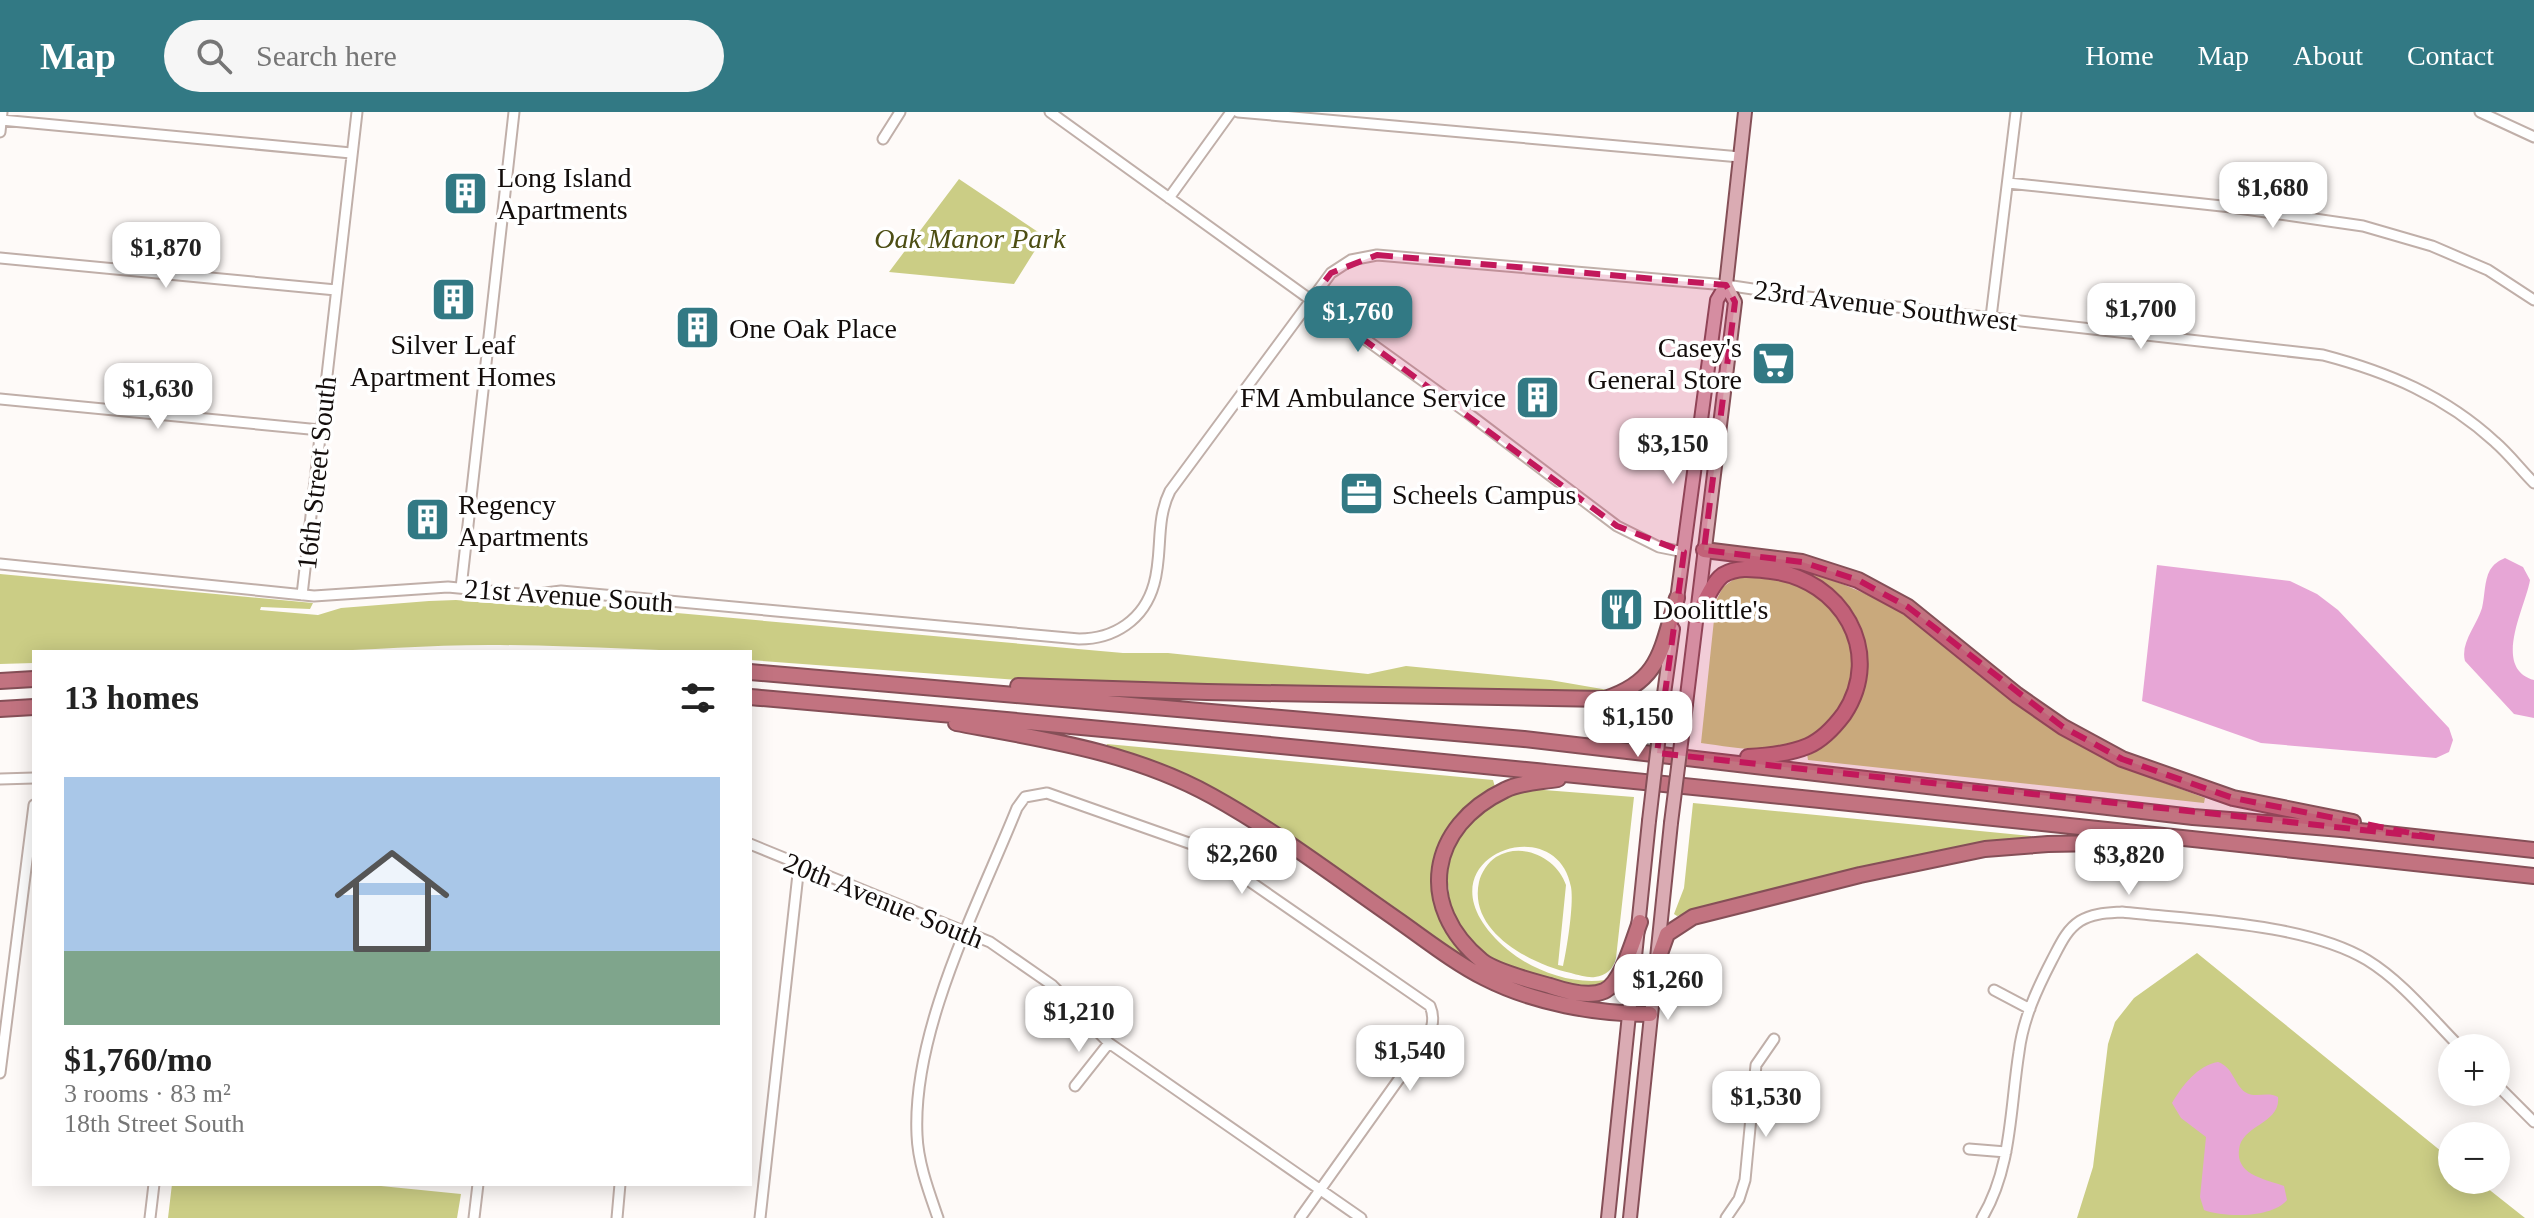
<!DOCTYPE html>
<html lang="en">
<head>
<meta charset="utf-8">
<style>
	:root { --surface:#fff; --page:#f6f6f6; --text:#222; --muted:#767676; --line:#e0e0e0; --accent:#327984 }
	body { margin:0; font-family:"Times New Roman",serif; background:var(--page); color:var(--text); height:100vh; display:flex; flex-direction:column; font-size:30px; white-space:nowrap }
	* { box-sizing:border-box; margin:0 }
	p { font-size:26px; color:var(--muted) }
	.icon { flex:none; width:44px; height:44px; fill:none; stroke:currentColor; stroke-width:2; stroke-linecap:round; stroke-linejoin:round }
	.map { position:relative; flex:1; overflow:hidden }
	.drawer { position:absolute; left:32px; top:538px; width:720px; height:536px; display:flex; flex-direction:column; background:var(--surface); border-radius:0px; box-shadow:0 4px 20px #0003 }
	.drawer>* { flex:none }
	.controls { position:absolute; left:2438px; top:922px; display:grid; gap:16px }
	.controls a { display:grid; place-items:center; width:72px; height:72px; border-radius:50%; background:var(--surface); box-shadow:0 4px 20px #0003; font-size:40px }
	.price { position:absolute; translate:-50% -68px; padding:0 18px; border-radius:16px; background:#fff; color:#222; font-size:26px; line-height:52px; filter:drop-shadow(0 2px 4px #0008) }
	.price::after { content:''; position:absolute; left:50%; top:48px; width:24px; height:18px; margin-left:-12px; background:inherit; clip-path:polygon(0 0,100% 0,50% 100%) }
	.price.on { background:var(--accent); color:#fff }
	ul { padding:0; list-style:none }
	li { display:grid; align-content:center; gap:16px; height:424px; padding:0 32px }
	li+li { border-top:2px solid var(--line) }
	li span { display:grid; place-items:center; height:248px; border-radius:0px; color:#555 }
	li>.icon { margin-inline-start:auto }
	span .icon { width:144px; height:144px; fill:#fffc; stroke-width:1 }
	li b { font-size:34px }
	h2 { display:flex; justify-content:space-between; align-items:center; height:96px; padding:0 32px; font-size:34px }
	header { display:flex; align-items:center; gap:48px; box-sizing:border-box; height:112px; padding:0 40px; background:var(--accent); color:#fff }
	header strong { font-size:38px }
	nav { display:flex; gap:44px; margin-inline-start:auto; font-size:28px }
	.search { width:560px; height:72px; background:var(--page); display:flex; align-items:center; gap:20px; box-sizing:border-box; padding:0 28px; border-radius:44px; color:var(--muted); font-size:30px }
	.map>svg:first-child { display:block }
	.green { fill:#cbcd85 }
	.water { fill:#e7a6d6 }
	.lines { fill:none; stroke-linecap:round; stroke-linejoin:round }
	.minor-casing { stroke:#c0afa9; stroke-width:13 }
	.major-casing { stroke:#854f57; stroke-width:16 }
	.highway-casing { stroke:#854f57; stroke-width:18 }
	.minor { stroke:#fff; stroke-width:9 }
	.major { stroke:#daabb3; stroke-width:12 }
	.highway { stroke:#c27380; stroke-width:14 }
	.major-bridge-casing { stroke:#854f57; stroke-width:16; stroke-linecap:butt }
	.major-bridge { stroke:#daabb3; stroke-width:12 }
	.marked { fill:#c2185b; fill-opacity:0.2; stroke:#c2185b; stroke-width:6; stroke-dasharray:16 10; stroke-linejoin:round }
	.labels { text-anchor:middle; stroke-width:7; stroke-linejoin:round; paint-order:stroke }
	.poi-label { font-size:28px; fill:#130d0b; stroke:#fff; text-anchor:start }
	.park-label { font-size:28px; font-style:italic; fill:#4d4e14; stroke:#fff }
	.street-label { font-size:28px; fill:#130d0b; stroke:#fff }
</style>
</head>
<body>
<header>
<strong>Map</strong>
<div class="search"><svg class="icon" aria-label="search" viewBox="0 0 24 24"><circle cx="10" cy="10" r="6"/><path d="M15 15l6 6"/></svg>Search here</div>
<nav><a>Home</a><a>Map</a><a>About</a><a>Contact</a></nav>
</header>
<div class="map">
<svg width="2534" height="1106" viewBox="0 0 2534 1106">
	<rect width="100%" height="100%" fill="#fefaf8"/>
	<path class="green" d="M 959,67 L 1044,124 L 1014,172 L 889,160 Z
		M 1799,458 C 1839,469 1880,486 1915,508 L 2091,638 L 2130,658 L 2205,686 L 2204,691 L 1808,648 L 1807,642 C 1872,614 1891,523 1832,478 C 1822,471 1810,466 1799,461 Z
		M 0,462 L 313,491 L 310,497 L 261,495 L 260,498 L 318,503 L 341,496 L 429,489 L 456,488 L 526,494 L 576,492 L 1123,541 L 1168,541 L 1368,562 L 1406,554 L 1550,568 L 1608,578 L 1604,584 L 1072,572 L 750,548 L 750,540 C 663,540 576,533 489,533 C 428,533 368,538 307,540 C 216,543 125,540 34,540 L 34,551 L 0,552 Z
		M 1740,463 C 1764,462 1803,468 1821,485 C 1859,518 1868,571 1831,608 C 1825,614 1817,625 1809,629 C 1780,645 1732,635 1701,631 L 1716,489 L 1723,475 Z
		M 1107,632 L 1493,668 L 1495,675 L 1472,690 L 1454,709 L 1442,731 L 1435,772 L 1471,846 L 1468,850 L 1307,738 L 1105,638 Z
		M 1531,677 L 1634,685 L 1616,846 C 1614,856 1606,864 1595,865 C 1588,866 1578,863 1571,861 C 1531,852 1468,820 1479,770 C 1481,761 1488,750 1496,745 C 1523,729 1557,746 1566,773 L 1558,853 L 1563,854 C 1567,836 1574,792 1571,775 C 1556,691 1405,751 1508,838 C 1533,859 1573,873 1605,868 L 1607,872 L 1592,877 L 1553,871 L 1494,849 L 1470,830 L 1459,814 L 1450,794 L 1447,761 L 1455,730 L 1463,716 L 1499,686 Z
		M 1693,691 L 2031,724 L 2032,730 L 1863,759 L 1677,804 L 1674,802 L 1684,776 Z
		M 2197,841 L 2452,1048 L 2452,1068 L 2477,1068 L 2525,1106 L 2077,1106 L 2093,1055 L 2108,932 L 2115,910 L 2134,886 Z
		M 172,1072 L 361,1072 L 461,1082 L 457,1106 L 168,1106 Z"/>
	<path class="water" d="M 2505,446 L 2523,455 L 2530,468 C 2526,494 2491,556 2534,568 L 2534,606 L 2514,602 L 2465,549 C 2460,531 2477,513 2482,496 C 2485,484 2484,469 2490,458 C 2494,452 2498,449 2505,446 Z
		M 2157,453 L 2290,469 L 2317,482 L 2338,498 L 2449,616 L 2453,628 L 2449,640 L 2436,646 L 2261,631 L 2142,589 Z
		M 2218,950 C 2233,955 2234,972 2245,980 C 2255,987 2267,979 2278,985 C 2281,1012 2241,1013 2239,1038 C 2236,1063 2265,1067 2284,1074 L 2287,1088 C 2272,1106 2226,1106 2204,1098 L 2200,1085 L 2206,1025 L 2181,1006 L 2172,991 C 2182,974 2198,953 2218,950 Z"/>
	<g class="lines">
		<defs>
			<path id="minor" d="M 1050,0 L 1469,302 L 1617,414 L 1659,435 L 1684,440
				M 1238,0 L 1740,45
				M 2480,0 L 2534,25
				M 1,8 L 351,41
				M 0,20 L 2,0
				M 883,27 L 900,0
				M 2008,71 L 2231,95 L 2363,114 L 2432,134 L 2488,158 L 2534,188
				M 1169,86 L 1231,0
				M 0,146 L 336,178
				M 1991,205 L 2016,0
				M 0,287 L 320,318
				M 0,452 L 314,484 L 448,475 L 530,483 L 561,479 L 1079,527 C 1114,527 1144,508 1154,472 C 1163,441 1155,409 1170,379 L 1331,161 L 1351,148 L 1377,143 L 1726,173 L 1799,184 L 2323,243 C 2388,260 2445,284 2495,330 C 2509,342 2521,358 2534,371
				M 461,476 L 514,0
				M 302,483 L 357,0
				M 0,667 L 34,666
				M 750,732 L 990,830 L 1052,873 L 1109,931 L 1361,1106
				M 1994,878 L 2030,897
				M 0,961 L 34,693
				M 2496,972 L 2534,1010
				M 1075,974 L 1109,931
				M 1969,1037 L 2006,1040
				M 150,1106 L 154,1072
				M 474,1106 L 478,1072
				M 617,1106 L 620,1072
				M 760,1106 L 799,753
				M 938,1106 C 929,1080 918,1051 917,1023 C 912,918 978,793 1017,696 L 1025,685 L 1047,681 L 1200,735 L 1430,894 C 1436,908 1431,920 1424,932 L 1300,1106
				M 1726,1106 L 1739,1087 L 1745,1068 L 1756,953 L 1774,927
				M 1982,1106 C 2012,1056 2010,996 2019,940 C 2023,907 2037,877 2052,848 C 2060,833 2066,818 2080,809 C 2093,801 2108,801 2122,800 C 2193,808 2306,811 2367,848 C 2403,870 2431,906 2461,936"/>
			<path id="major" d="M 1676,495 L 1717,188 L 1726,173 L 1745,0
				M 1663,589 L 1673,517
				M 1686,592 L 1735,190 L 1726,173
				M 1608,1106 L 1649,709
				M 1630,1106 L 1671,711"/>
			<path id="highway" d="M 1704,438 L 1802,450 L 1858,468 L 1908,495 L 2017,583 L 2063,615 L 2122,647 L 2233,686 L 2353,710
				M 1697,504 C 1704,492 1712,471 1723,463 C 1738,454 1754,457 1771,459 C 1841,467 1885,540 1844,602 C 1835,614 1822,628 1808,634 C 1789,642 1768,644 1748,645
				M 750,560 L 1524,627 L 2193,705 L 2341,717 L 2534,738
				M 0,569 L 34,567
				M 1018,574 L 1207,580 L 1605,587 C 1661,569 1661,537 1677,486
				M 750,585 C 1345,637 1940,699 2534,764
				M 0,597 L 34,595
				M 956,611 C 1043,627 1133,640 1212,684 C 1277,720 1337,766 1399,809 C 1426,828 1455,851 1485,866 C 1534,891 1596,902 1650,902
				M 1558,667 C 1542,670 1520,670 1505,678 C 1429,714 1415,794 1482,849 C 1496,860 1532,869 1550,874 C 1565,879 1588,886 1604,879 C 1622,871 1633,828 1640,810
				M 1657,850 L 1667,822 L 1693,805 L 1860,763 L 1985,737 L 2048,732 L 2156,730"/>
		</defs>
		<use href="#minor" class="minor-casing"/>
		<use href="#major" class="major-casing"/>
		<use href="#highway" class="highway-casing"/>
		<use href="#minor" class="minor"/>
		<use href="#major" class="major"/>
		<use href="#highway" class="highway"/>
		<defs>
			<path id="major-bridge" d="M 1649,709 L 1663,589
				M 1671,711 L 1686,592"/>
		</defs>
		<use href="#major-bridge" class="major-bridge-casing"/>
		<use href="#major-bridge" class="major-bridge"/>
	</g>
	<path class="marked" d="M 1377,143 L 1726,173 L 1735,190 L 1704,438 L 1802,450 L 1858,468 L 1908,495 L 2063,615 L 2122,647 L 2233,686 L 2436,726 L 1657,641 L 1684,440 L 1617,414 L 1310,188 L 1331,161 Z"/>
	<defs>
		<symbol id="building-square" viewBox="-11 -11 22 22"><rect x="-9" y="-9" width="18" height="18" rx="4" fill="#327984" stroke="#fff"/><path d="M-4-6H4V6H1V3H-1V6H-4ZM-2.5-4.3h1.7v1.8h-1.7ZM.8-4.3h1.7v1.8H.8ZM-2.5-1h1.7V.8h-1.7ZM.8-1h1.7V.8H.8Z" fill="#fff"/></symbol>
		<symbol id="supermarket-square" viewBox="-11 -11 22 22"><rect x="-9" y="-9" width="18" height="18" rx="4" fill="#327984" stroke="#fff"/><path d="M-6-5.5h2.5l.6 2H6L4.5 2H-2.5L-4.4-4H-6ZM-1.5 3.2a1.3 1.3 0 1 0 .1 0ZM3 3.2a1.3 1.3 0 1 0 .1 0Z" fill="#fff"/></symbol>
		<symbol id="office-square" viewBox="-11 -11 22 22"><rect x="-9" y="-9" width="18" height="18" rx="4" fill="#327984" stroke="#fff"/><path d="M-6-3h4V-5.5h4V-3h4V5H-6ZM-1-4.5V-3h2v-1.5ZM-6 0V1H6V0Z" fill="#fff"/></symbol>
		<symbol id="restaurant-square" viewBox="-11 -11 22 22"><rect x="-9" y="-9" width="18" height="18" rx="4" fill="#327984" stroke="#fff"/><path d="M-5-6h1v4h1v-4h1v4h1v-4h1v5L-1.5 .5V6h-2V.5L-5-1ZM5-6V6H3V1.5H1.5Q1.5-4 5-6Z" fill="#fff"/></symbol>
	</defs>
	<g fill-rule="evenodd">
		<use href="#building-square" x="440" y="56" width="51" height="51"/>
		<use href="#building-square" x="428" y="162" width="51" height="51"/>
		<use href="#building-square" x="672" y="190" width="51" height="51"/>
		<use href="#supermarket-square" x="1748" y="226" width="51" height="51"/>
		<use href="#building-square" x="1512" y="260" width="51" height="51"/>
		<use href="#office-square" x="1336" y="356" width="51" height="51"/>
		<use href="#building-square" x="402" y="382" width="51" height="51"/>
		<use href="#restaurant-square" x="1596" y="472" width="51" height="51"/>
	</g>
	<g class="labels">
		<g class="poi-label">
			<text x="497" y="75">Long Island<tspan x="497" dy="32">Apartments</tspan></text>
			<text x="729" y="226">One Oak Place</text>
			<text x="453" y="242" text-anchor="middle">Silver Leaf<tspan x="453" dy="32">Apartment Homes</tspan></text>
			<text x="1742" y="245" text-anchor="end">Casey's<tspan x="1742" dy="32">General Store</tspan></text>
			<text x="1506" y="295" text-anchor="end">FM Ambulance Service</text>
			<text x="1392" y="392">Scheels Campus</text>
			<text x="458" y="402">Regency<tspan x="458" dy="32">Apartments</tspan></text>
			<text x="1653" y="507">Doolittle's</text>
		</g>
		<g class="park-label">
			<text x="970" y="136">Oak Manor Park</text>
		</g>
		<g class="street-label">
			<text transform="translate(1886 193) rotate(7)" y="10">23rd Avenue Southwest</text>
			<text transform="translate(316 361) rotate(-84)" y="10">16th Street South</text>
			<text transform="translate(569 483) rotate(4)" y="10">21st Avenue South</text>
			<text transform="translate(884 788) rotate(22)" y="10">20th Avenue South</text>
		</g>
	</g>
</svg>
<div class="controls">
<a>+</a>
<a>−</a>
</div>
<b class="price" style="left:2273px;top:118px">$1,680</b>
<b class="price" style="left:166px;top:178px">$1,870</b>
<b class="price" style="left:2141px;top:239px">$1,700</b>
<b class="price on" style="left:1358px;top:242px">$1,760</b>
<b class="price" style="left:158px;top:319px">$1,630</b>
<b class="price" style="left:1673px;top:374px">$3,150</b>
<b class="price" style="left:1638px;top:647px">$1,150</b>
<b class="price" style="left:1242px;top:784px">$2,260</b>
<b class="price" style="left:2129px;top:785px">$3,820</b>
<b class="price" style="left:1668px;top:910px">$1,260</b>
<b class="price" style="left:1079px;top:942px">$1,210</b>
<b class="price" style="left:1410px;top:981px">$1,540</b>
<b class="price" style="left:1766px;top:1027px">$1,530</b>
<section class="drawer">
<h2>13 homes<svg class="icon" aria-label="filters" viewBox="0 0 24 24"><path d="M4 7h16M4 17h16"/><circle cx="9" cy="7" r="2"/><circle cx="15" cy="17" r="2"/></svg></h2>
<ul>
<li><span style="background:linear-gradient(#a9c7e8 70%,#7fa58c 0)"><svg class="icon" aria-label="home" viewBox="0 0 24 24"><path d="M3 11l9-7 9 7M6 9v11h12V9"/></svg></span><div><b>$1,760/mo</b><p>3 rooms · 83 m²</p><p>18th Street South</p></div></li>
</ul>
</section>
</div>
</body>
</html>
